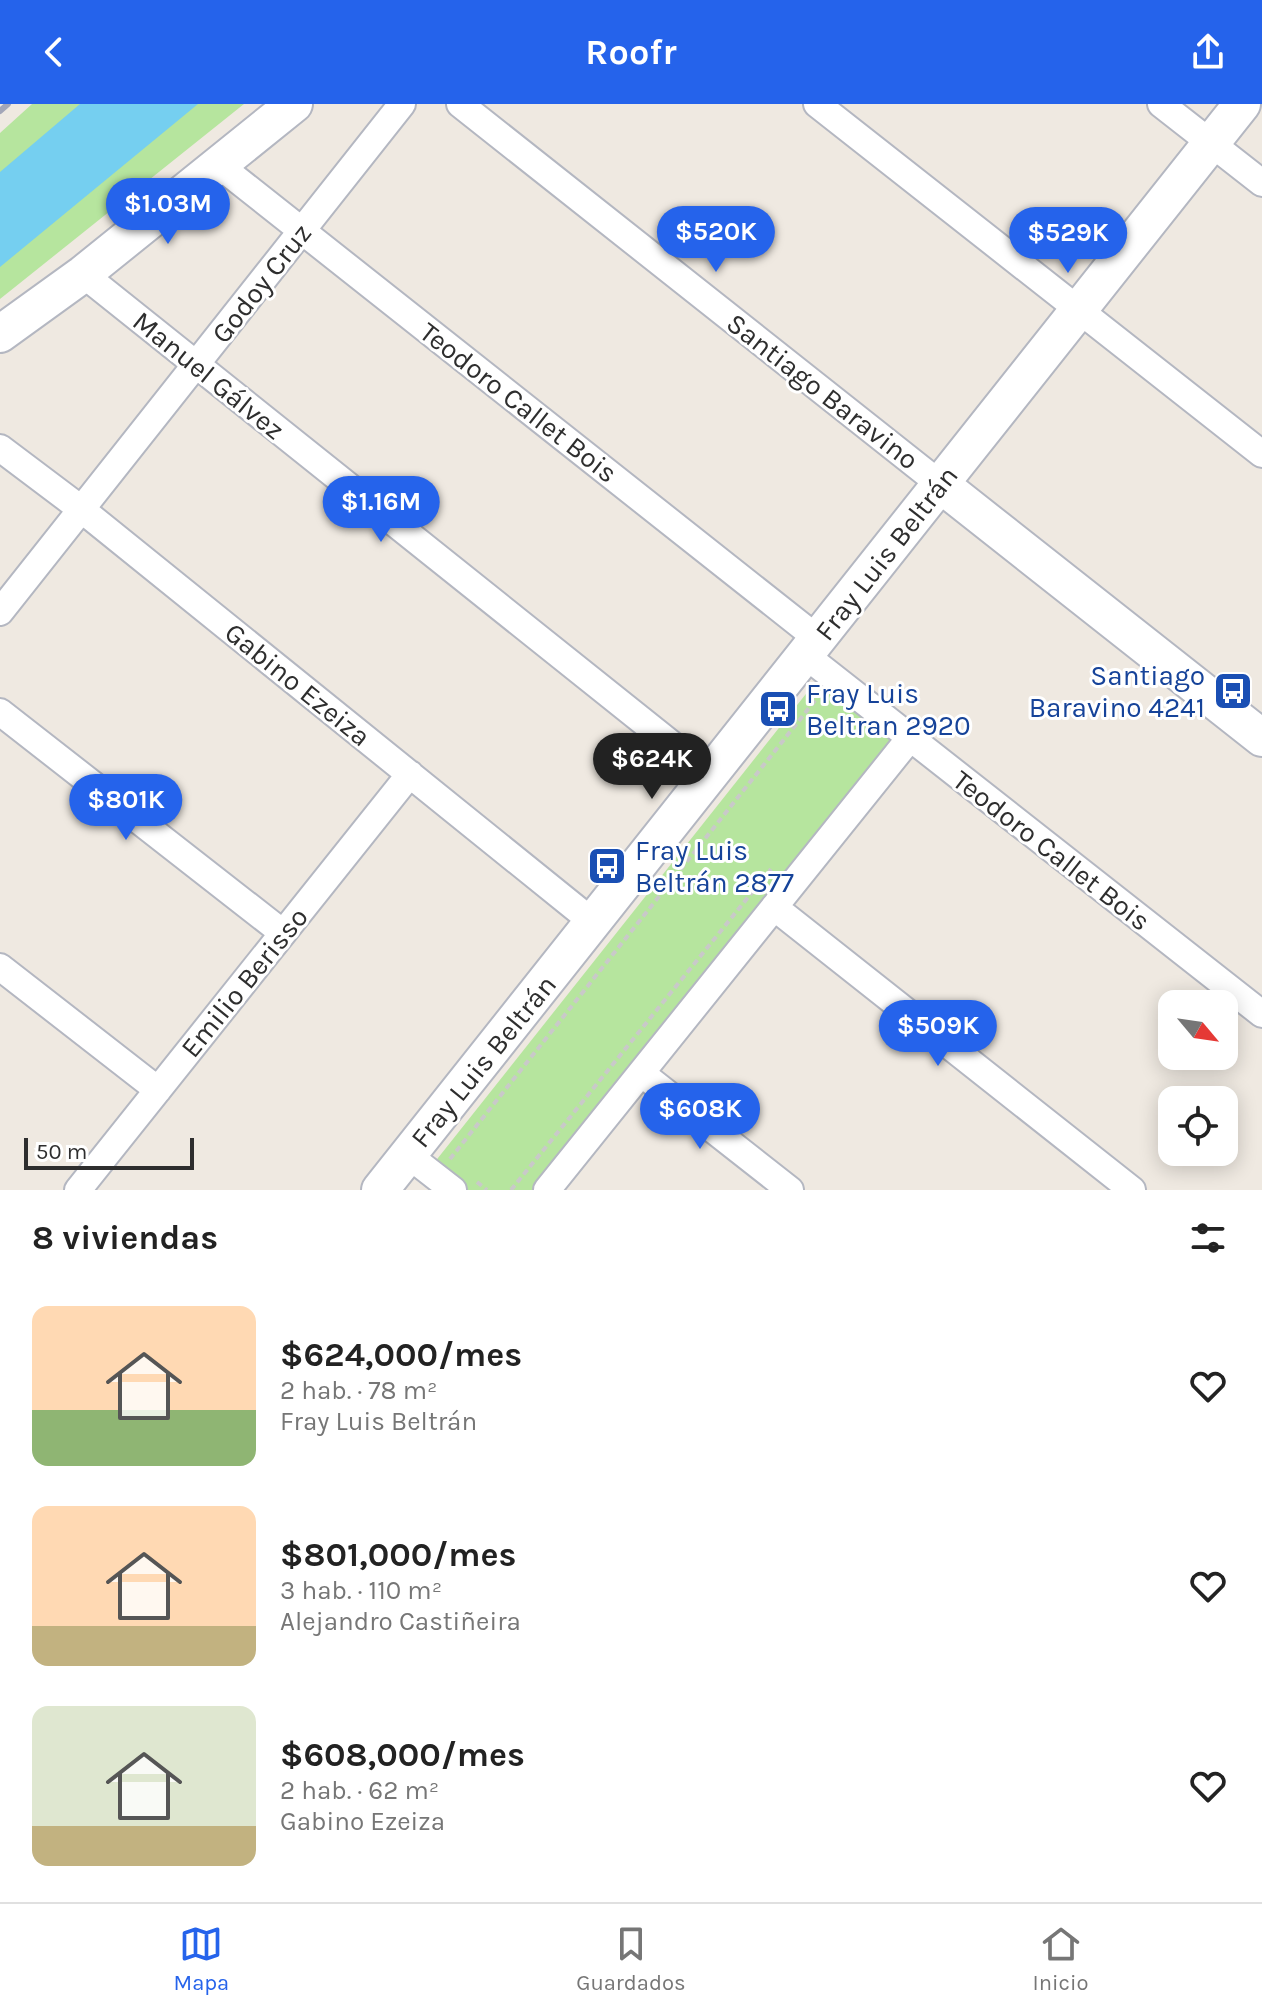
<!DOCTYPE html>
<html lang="es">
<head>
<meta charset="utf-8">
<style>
	:root { --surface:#fff; --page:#f6f6f6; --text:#222; --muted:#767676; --line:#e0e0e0; --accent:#2563eb }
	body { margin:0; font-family:Karla,sans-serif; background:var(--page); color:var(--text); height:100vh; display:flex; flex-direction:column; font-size:30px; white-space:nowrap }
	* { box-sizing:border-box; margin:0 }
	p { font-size:26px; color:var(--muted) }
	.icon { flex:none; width:44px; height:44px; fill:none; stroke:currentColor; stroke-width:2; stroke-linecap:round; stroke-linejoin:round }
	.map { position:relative; height:1086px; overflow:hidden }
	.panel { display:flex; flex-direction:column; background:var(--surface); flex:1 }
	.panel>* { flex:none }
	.needle { width:52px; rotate:119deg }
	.controls { position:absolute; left:1158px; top:886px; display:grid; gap:16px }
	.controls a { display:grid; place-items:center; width:80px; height:80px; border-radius:16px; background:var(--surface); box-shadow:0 4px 20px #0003; font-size:40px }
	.scale { position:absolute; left:24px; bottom:20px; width:170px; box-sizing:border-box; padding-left:8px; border:4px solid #2e2e2e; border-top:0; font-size:22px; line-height:28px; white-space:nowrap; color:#2e2e2e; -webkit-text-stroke:6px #fff; paint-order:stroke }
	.price { position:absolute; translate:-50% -68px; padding:0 18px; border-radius:28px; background:var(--accent); color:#fff; font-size:26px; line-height:52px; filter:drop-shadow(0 2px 4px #0008) }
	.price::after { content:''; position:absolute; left:50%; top:48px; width:24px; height:18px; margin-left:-12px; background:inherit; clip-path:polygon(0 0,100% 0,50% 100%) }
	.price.on { background:#222; color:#fff }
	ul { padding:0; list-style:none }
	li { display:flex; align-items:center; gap:24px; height:200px; padding:0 32px }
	li span { display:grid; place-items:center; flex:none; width:224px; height:160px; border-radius:16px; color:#555 }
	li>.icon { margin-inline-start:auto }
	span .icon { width:96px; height:96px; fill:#fffc; stroke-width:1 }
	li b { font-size:34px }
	h2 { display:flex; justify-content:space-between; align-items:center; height:96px; padding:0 32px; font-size:34px }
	header { display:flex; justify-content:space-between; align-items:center; height:104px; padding:0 32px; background:var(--accent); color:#fff; font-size:36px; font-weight:700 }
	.menu { display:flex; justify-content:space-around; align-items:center; height:112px; border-top:2px solid var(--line); background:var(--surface); font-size:22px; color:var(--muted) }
	.menu a { display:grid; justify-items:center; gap:4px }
	.menu .on { color:var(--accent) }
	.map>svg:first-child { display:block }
	.green { fill:#b6e59e }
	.water { fill:#75cff0 }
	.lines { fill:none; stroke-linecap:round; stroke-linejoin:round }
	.minor-casing { stroke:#b4b7c1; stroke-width:30 }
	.secondary-casing { stroke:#b4b7c1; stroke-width:40 }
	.path { stroke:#c9c9c9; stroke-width:4; stroke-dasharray:6 4; stroke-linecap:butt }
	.minor { stroke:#fff; stroke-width:26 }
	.secondary { stroke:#fff; stroke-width:36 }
	.rail { stroke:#a3a6b8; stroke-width:6 }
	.labels { text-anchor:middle; stroke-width:6; stroke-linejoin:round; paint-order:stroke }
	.street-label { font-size:28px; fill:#2e2e2e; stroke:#fff }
	.transit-label { font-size:28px; fill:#164399; stroke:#fff; text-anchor:start }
</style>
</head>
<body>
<header><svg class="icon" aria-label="back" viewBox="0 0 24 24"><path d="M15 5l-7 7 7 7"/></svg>Roofr<svg class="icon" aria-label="share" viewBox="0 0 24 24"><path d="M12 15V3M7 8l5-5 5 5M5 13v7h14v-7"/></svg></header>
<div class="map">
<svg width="1262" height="1086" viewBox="0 0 1262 1086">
	<rect width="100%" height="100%" fill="#efe9e1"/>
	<path class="green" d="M 32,0 L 244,0 L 0,195 L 0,29 Z
		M 817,576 L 895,633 L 536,1086 L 468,1086 L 434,1059 Z"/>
	<path class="water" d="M 80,0 L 198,0 L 0,163 L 0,68 Z"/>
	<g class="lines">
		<defs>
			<path id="minor" d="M 460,0 L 940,380
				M 817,0 L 1262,350
				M 1161,0 L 1262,79
				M 220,62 L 818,535
				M 83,170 L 710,671
				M 0,344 L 81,405 L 594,819
				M 0,508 L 402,0
				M 805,551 L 1262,910
				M 0,608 L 283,829
				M 774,803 L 1132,1086
				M 0,863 L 158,986
				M 641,969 L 790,1086
				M 408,1051 L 453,1086
				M 78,1086 L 410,670
				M 547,1086 L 910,634"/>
			<path id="secondary" d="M 0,230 L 83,170 L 294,0
				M 940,380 L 1262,634
				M 380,1086 L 1242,0"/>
		</defs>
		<use href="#minor" class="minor-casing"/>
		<use href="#secondary" class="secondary-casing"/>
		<path class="path" d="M 450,1055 L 817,594
			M 477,1078 L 487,1086
			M 511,1086 L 771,765"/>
		<use href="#minor" class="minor"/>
		<use href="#secondary" class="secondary"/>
		<path class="rail" d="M 0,7 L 8,0"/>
	</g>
	<defs>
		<symbol id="bus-square" viewBox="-11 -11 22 22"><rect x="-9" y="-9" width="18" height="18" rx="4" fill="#1a4fb4" stroke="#fff"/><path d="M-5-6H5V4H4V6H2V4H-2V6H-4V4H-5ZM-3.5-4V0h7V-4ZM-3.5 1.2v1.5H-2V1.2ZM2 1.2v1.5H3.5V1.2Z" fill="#fff"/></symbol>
	</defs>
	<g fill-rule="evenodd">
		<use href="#bus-square" x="1211" y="565" width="44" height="44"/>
		<use href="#bus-square" x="756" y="583" width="44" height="44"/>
		<use href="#bus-square" x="585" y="740" width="44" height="44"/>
	</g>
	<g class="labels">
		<g class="street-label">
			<text transform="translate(261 179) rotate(-52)" y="10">Godoy Cruz</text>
			<text transform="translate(209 271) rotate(39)" y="10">Manuel Gálvez</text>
			<text transform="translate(823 287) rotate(38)" y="10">Santiago Baravino</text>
			<text transform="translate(519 298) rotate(38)" y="10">Teodoro Callet Bois</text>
			<text transform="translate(886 449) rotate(-52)" y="10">Fray Luis Beltrán</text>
			<text transform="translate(298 580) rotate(39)" y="10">Gabino Ezeiza</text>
			<text transform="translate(1052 746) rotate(38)" y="10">Teodoro Callet Bois</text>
			<text transform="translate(244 878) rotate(-51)" y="10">Emilio Berisso</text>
			<text transform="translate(483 957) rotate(-51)" y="10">Fray Luis Beltrán</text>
		</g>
		<g class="transit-label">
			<text x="1205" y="581" text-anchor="end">Santiago<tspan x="1205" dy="32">Baravino 4241</tspan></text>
			<text x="806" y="599">Fray Luis<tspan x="806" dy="32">Beltran 2920</tspan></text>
			<text x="635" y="756">Fray Luis<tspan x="635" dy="32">Beltrán 2877</tspan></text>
		</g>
	</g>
</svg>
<div class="controls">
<a><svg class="needle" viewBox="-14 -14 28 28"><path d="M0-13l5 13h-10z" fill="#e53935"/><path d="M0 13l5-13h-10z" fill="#767676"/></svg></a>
<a><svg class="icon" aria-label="locate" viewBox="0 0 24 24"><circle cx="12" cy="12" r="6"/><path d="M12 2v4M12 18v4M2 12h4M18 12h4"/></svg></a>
</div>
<div class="scale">50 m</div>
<b class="price" style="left:168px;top:142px">$1.03M</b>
<b class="price" style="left:716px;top:170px">$520K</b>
<b class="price" style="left:1068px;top:171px">$529K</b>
<b class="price" style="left:381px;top:440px">$1.16M</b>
<b class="price on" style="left:652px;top:697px">$624K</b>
<b class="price" style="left:126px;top:738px">$801K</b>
<b class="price" style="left:938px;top:964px">$509K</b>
<b class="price" style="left:700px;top:1047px">$608K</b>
</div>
<section class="panel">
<h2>8 viviendas<svg class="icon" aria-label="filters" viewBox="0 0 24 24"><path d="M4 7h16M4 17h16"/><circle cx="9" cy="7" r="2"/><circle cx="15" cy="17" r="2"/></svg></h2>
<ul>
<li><span style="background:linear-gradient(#ffd9b3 65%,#8fb573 0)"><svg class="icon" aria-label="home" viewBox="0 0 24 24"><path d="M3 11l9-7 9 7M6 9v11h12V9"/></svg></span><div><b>$624,000/mes</b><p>2 hab. · 78 m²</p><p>Fray Luis Beltrán</p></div><svg class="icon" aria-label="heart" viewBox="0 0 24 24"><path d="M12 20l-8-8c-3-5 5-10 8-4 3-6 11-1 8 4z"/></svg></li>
<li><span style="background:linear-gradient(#ffd9b3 75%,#c2b280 0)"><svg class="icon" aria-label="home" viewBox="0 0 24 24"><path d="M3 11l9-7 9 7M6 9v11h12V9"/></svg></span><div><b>$801,000/mes</b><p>3 hab. · 110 m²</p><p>Alejandro Castiñeira</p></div><svg class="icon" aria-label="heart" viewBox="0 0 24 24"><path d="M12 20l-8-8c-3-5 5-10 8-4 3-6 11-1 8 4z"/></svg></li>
<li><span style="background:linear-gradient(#dfe7d0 75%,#c2b280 0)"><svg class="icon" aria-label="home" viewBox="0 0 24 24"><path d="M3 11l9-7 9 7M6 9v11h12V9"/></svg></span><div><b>$608,000/mes</b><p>2 hab. · 62 m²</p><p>Gabino Ezeiza</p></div><svg class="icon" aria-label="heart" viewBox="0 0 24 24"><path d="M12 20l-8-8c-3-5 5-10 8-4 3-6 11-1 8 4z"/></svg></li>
</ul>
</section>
<nav class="menu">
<a class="on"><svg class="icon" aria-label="map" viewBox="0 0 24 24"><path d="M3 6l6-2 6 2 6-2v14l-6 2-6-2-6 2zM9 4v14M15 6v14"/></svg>Mapa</a>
<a><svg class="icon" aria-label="saved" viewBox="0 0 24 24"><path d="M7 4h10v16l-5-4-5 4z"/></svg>Guardados</a>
<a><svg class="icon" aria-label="home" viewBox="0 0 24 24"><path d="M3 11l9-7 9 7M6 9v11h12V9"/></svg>Inicio</a>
</nav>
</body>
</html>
